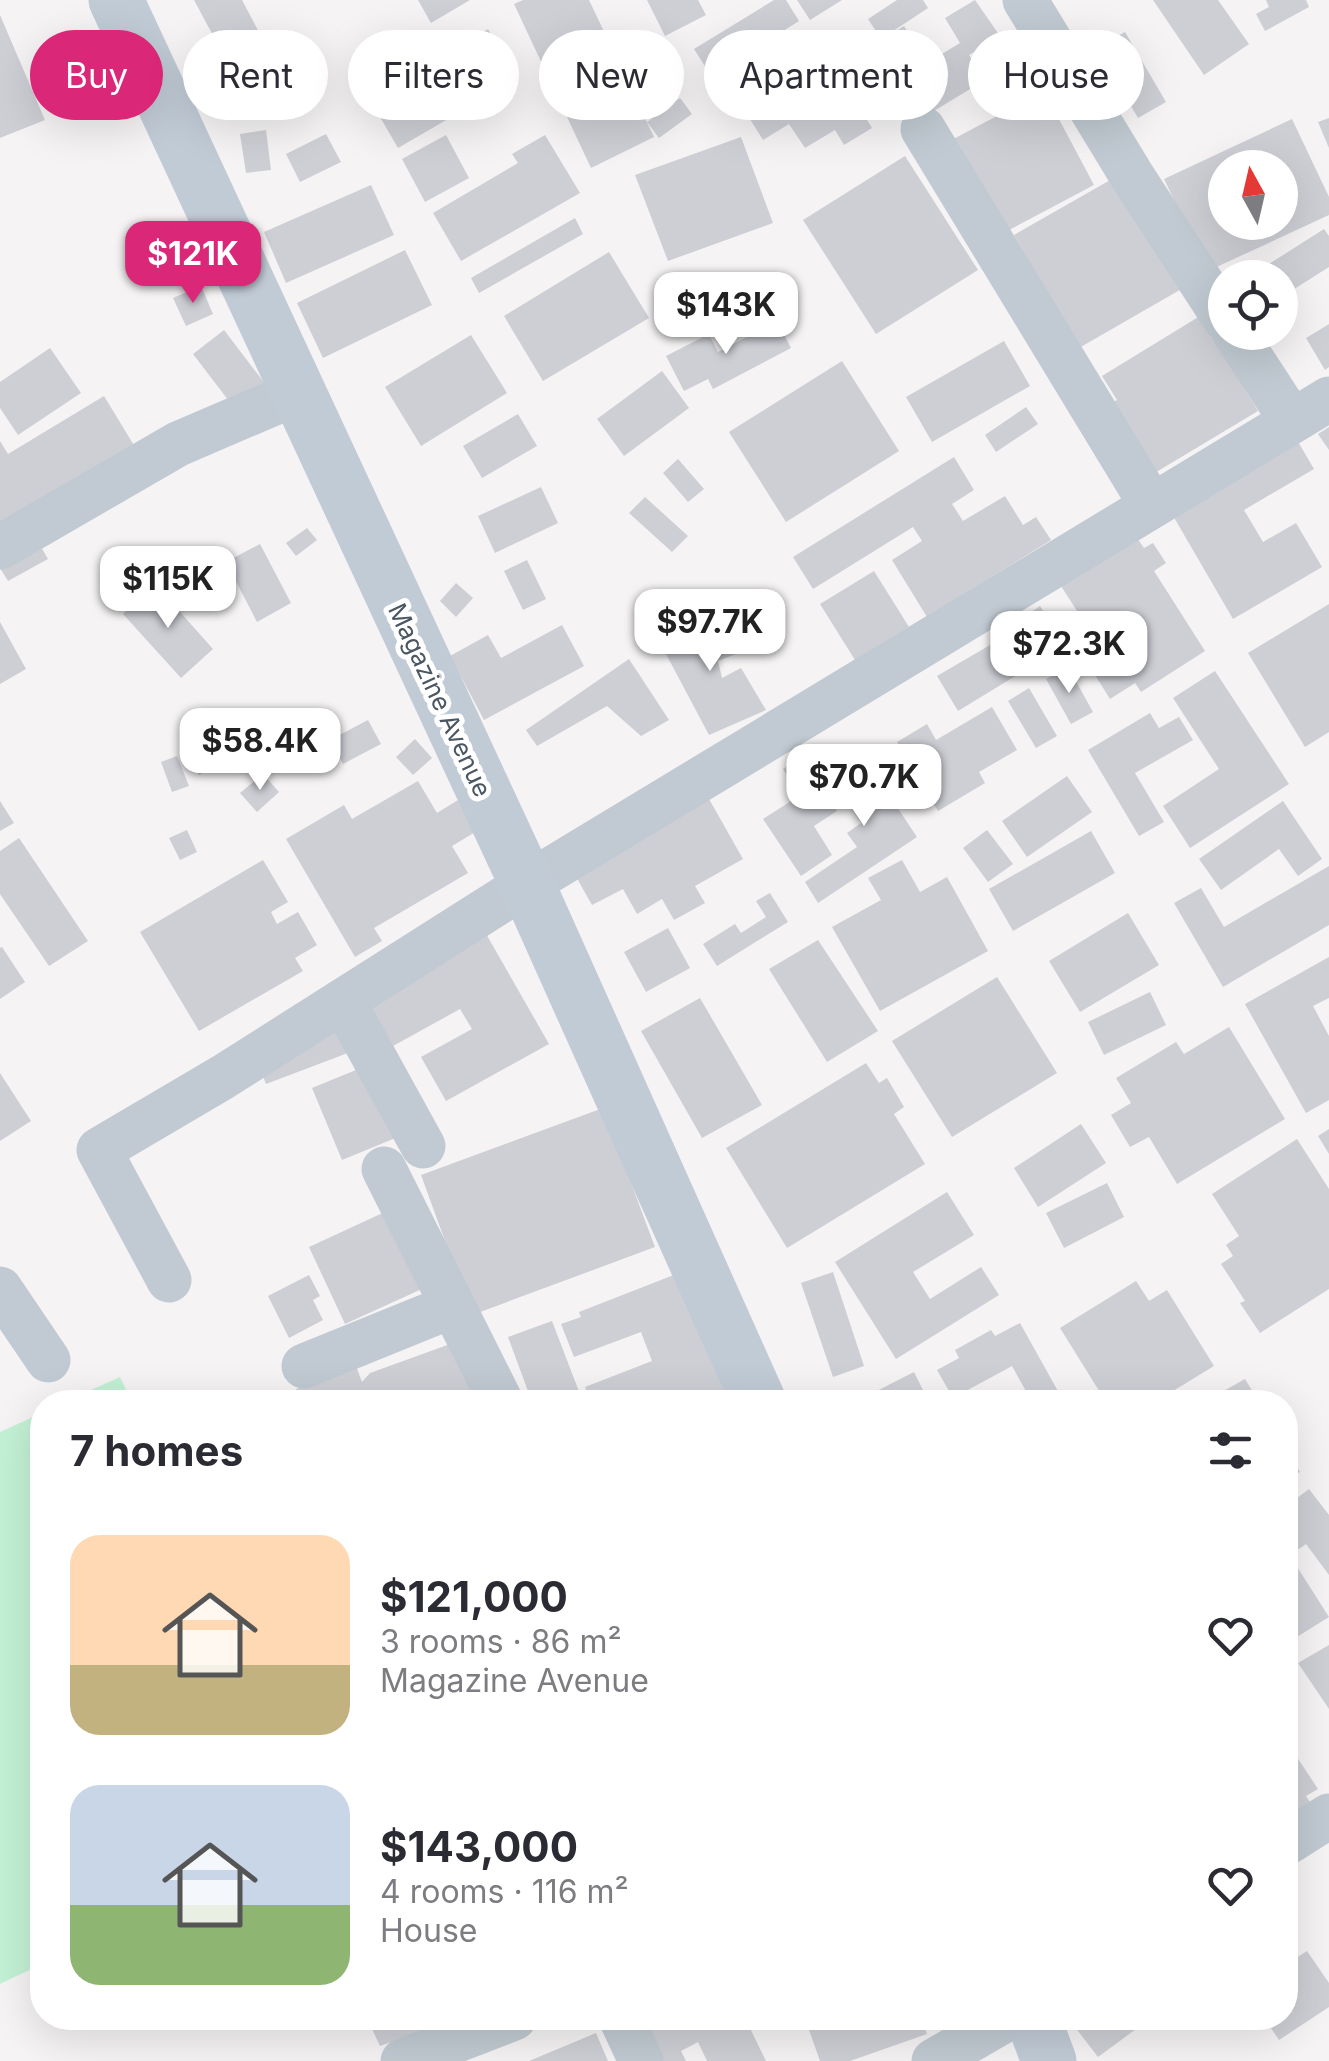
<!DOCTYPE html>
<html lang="en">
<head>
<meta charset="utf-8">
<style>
	:root { --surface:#fff; --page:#f2f2f3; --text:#2b2b33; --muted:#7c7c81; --accent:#db2777 }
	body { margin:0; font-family:Inter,sans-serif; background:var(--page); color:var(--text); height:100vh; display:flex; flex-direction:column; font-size:38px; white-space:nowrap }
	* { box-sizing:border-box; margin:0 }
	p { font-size:32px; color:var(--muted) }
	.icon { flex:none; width:55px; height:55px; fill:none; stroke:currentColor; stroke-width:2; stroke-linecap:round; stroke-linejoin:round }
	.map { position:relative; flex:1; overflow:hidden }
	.panel { position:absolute; left:30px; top:1390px; width:1268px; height:640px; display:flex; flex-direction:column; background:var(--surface); border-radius:40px; box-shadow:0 10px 40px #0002 }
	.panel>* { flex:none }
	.hud { position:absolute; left:30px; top:30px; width:1270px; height:90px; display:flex; gap:20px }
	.needle { width:65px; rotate:352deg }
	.controls { position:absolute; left:1208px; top:150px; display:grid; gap:20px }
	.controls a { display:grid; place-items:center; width:90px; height:90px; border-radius:50%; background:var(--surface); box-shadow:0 10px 40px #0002; font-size:50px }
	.price { position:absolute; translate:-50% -85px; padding:0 22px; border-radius:20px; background:#fff; color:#222; font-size:32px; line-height:65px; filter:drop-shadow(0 2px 5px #0008) }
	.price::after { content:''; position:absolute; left:50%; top:60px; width:30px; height:22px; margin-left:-15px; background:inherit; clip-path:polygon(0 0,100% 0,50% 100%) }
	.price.active { background:var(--accent); color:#fff }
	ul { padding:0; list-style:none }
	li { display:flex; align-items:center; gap:30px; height:250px; padding:0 40px }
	li span { display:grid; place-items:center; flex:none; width:280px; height:200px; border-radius:30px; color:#555 }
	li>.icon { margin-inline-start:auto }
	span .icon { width:120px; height:120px; fill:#fffc; stroke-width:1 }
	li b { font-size:42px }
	h2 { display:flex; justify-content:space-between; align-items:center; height:120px; padding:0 40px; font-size:42px }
	.tag { padding:0 35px; border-radius:45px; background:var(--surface); box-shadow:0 10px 40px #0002; font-size:35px; line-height:90px }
	.tag.active { background:var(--accent); color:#fff }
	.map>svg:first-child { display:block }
	.green { fill:#c3f1d5 }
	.building { fill:#cdcfd5; fill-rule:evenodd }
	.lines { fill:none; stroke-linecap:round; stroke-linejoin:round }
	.street { stroke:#c1cad2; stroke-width:45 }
	.secondary { stroke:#c1cbd6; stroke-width:55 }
	.labels { text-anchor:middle; stroke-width:10; stroke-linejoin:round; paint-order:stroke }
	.street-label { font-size:25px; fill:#4a5661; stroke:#fff }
</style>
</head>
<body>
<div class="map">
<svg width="1329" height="2061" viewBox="0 0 1329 2061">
	<rect width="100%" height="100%" fill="#f5f3f3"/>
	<path class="green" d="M 120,1377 L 132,1402 L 64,1402 Z
		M 42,1413 L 42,1964 L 0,1984 L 0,1432 Z"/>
	<path class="building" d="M 194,0 L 242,0 L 288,87 L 251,106 Z
		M 418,0 L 470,0 L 431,23 Z
		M 523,0 L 589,0 L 654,137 L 591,168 L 514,4 Z
		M 647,0 L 698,0 L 706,15 L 665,36 Z
		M 774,0 L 786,0 L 799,21 L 711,76 L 694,49 Z
		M 797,0 L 842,0 L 810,20 Z
		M 897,0 L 923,0 L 928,8 L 881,39 L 868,19 Z
		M 975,0 L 1000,36 L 969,55 L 985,80 L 924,117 L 877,43 L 904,26 L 927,63 L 960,43 L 945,18 Z
		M 1153,0 L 1218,0 L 1249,44 L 1204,75 Z
		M 1266,0 L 1306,0 L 1309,7 L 1265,31 L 1256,14 L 1269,7 Z
		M 0,15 L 45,120 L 0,138 Z
		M 488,29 L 517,79 L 398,148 L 369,98 Z
		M 1125,32 L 1166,102 L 1138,118 L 1097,48 Z
		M 859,45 L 873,67 L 845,84 L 872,128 L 844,145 L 835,130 L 805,148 L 789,124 L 763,140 L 748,116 L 806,80 L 798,68 L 825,51 L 832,62 Z
		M 1044,91 L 1094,185 L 994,238 L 944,144 Z
		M 680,98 L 692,114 L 659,138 L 647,122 Z
		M 1329,118 L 1329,148 L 1318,122 Z
		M 1292,119 L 1329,197 L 1329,215 L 1208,271 L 1164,179 ZM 1225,168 L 1280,168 L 1280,222 L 1225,222 Z
		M 266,130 L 271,170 L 246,173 L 240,134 Z
		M 326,134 L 341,162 L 300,182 L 286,154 Z
		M 446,135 L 469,178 L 425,202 L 402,159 Z
		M 545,135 L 580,193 L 461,261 L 433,213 L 518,163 L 512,154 Z
		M 741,137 L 773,223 L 668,261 L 635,175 Z
		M 905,156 L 978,270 L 876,334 L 803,220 Z
		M 1119,175 L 1185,287 L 1079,348 L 1014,235 Z
		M 371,185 L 394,235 L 286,283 L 264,232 Z
		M 575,218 L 583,234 L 479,293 L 471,278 Z
		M 1324,229 L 1329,236 L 1329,267 L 1280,298 L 1280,278 L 1247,278 Z
		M 405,250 L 432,305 L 323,358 L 297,303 Z
		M 609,252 L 649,318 L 543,381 L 504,316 Z
		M 727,273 L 756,318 L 721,340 L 691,295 Z
		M 201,286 L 213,314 L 186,326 L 173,298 Z
		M 1200,316 L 1258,411 L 1138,483 L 1103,408 L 1117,400 L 1102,376 Z
		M 777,321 L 791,348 L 713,389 L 708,379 L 684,391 L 666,356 L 709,334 L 718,352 Z
		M 1329,324 L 1329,367 L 1325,370 L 1306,338 Z
		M 224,330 L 266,385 L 235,409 L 193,354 Z
		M 471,335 L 507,393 L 421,446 L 385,387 Z
		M 1004,341 L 1030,386 L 932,442 L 906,397 Z
		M 50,348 L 81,393 L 18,435 L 0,408 L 0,382 Z
		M 842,361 L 899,451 L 786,522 L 729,432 Z
		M 662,371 L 689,408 L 624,456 L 597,419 Z
		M 104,396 L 135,447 L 0,528 L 0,441 L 8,454 Z
		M 1026,407 L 1038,424 L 996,452 L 985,435 Z
		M 518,414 L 537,446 L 482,478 L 463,446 Z
		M 1329,427 L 1329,450 L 1318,434 Z
		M 1297,440 L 1314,469 L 1244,510 L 1263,542 L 1296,523 L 1322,567 L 1233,619 L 1172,514 Z
		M 954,457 L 974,490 L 952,504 L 963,521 L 1005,496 L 1023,525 L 1036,517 L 1051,540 L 927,617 L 892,560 L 922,541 L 913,527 L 813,589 L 793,557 Z
		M 678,459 L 704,489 L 688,502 L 663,473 Z
		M 541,487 L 558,523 L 495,553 L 478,516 Z
		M 645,497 L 688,536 L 672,552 L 629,513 Z
		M 307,528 L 317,540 L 296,556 L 286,543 Z
		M 1137,538 L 1144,548 L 1153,543 L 1166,563 L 1154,571 L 1205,651 L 1141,692 L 1135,683 L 1110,699 L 1085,659 L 1141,624 L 1136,617 L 1097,642 L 1061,586 Z
		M 37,540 L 48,559 L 8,581 L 0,568 Z
		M 260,544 L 291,603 L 257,622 L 226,562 Z
		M 527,560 L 546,599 L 523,610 L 504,571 Z
		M 874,571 L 909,627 L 855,660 L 820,604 Z
		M 456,583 L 473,598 L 456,617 L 440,601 Z
		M 156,585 L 213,649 L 181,678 L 123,614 Z
		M 1329,604 L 1329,732 L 1305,747 L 1248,653 Z
		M 1040,606 L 1057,632 L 1037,645 L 1020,620 Z
		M 709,613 L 736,654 L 718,661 L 722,678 L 741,668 L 766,710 L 709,735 L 657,637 Z
		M 0,622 L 26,669 L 0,684 Z
		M 562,625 L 584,666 L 484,720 L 450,656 L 488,635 L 501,658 Z
		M 997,641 L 1017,675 L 958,711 L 937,676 Z
		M 629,659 L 669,720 L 641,736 L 607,706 L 537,746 L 526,730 Z
		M 1068,667 L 1093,712 L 1071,724 L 1046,679 Z
		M 1215,671 L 1289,784 L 1190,848 L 1163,806 L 1219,769 L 1173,698 Z
		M 1029,688 L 1057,736 L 1036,748 L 1008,701 Z
		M 992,707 L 1017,750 L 979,772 L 985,783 L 938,811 L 897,742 L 927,724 L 936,740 Z
		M 1150,713 L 1159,728 L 1179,717 L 1193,740 L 1135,773 L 1164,822 L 1139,836 L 1088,750 Z
		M 368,720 L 381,744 L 343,764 L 330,740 Z
		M 246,727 L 257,753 L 232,763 L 221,737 Z
		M 415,739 L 432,758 L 413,775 L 396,757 Z
		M 193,747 L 207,770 L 199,775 L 185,752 Z
		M 817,747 L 829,765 L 795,788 L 783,769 Z
		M 177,756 L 189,786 L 172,792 L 161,762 Z
		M 863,756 L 917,837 L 818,903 L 805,882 L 857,847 L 847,833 L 861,823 L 830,778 Z
		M 263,774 L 279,792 L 257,812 L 240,793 Z
		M 1067,776 L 1092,812 L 1027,857 L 1002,821 Z
		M 418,781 L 437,813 L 458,800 L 477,831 L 452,846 L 468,873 L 374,928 L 382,941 L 355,957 L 286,839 L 344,805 L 352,819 Z
		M 819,783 L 837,811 L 814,826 L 832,855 L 801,876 L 763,819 Z
		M 709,799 L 743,859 L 695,886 L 705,903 L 674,920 L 662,899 L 637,914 L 623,889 L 592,905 L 574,873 Z
		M 0,801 L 14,823 L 0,831 Z
		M 1283,801 L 1322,859 L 1298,876 L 1279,849 L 1221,890 L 1199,859 Z
		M 187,830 L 197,852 L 180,860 L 169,838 Z
		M 987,830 L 1013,864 L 988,882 L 963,848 Z
		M 1091,831 L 1115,873 L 1013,931 L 989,889 Z
		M 19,838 L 88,941 L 49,966 L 0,894 L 0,851 Z
		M 263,860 L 288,902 L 271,912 L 277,924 L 298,912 L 317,945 L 295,958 L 303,971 L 199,1031 L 140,932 Z
		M 902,860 L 920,892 L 947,877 L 988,951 L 880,1011 L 832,927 L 881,900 L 868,878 Z
		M 1329,866 L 1329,925 L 1223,987 L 1174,903 L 1201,888 L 1224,927 Z
		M 770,893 L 788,922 L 717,966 L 703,944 L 735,924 L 741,933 L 766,917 L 756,901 Z
		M 1128,913 L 1159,965 L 1080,1012 L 1049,961 Z
		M 668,928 L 690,968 L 646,992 L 624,952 Z
		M 485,932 L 549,1044 L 446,1101 L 421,1057 L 472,1029 L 460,1009 L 393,1046 L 366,998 Z
		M 818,940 L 878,1031 L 827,1062 L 769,969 Z
		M 2,947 L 25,982 L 0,999 L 0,948 Z
		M 1329,957 L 1329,998 L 1313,1006 L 1329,1036 L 1329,1100 L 1306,1113 L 1245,1004 Z
		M 997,977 L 1057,1073 L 952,1137 L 892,1041 Z
		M 1150,992 L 1166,1025 L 1104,1055 L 1088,1022 Z
		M 700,998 L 762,1105 L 702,1138 L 641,1031 Z
		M 352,1023 L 361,1048 L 266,1084 L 256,1059 Z
		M 1229,1027 L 1285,1119 L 1177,1184 L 1149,1137 L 1130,1147 L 1111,1115 L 1131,1103 L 1116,1078 L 1176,1042 L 1184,1054 Z
		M 866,1063 L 879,1083 L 887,1078 L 904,1107 L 894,1114 L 925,1164 L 787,1248 L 726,1148 Z
		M 368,1065 L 398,1137 L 342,1160 L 312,1088 Z
		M 0,1073 L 31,1121 L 0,1141 Z
		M 603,1108 L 655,1247 L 472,1315 L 421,1175 Z
		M 1081,1124 L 1106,1163 L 1038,1207 L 1014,1168 Z
		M 1329,1129 L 1329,1154 L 1318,1136 Z
		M 1297,1139 L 1329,1189 L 1329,1289 L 1260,1333 L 1240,1303 L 1245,1301 L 1221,1264 L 1233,1256 L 1226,1245 L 1239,1236 L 1212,1194 Z
		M 1107,1183 L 1124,1217 L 1064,1248 L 1046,1213 Z
		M 947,1192 L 974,1235 L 913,1272 L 930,1299 L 981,1267 L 999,1295 L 896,1359 L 835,1262 Z
		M 387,1211 L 424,1288 L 345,1324 L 309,1247 Z
		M 684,1271 L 732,1397 L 718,1402 L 591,1402 L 585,1387 L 652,1361 L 641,1332 L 574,1357 L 561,1324 L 581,1317 L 579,1312 Z
		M 833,1272 L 864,1366 L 833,1377 L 801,1283 Z
		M 309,1275 L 320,1296 L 313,1300 L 323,1320 L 289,1338 L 268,1296 Z
		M 1136,1281 L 1149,1301 L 1167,1290 L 1214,1366 L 1155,1402 L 1106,1402 L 1060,1328 Z
		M 552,1321 L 583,1402 L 532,1402 L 508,1337 Z
		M 1020,1323 L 1064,1402 L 1032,1402 L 1012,1366 L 953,1398 L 937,1370 L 959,1358 L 955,1350 L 991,1330 L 995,1336 Z
		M 464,1339 L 488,1402 L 424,1402 L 423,1398 L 379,1397 L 376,1402 L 302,1402 L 296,1389 L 356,1366 L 362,1382 L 370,1373 Z
		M 914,1372 L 929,1402 L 863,1402 L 861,1399 Z
		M 1245,1379 L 1259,1402 L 1204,1402 Z
		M 242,1393 L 246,1402 L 219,1402 L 228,1399 Z
		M 1285,1446 L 1300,1472 L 1285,1481 Z
		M 1309,1489 L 1329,1515 L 1329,1575 L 1306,1544 L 1299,1549 L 1285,1532 L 1285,1507 Z
		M 1285,1548 L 1329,1617 L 1292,1640 L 1285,1629 Z
		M 1329,1645 L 1329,1709 L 1298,1663 Z
		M 1285,1739 L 1318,1789 L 1306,1796 L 1312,1805 L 1285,1823 Z
		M 1285,1932 L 1296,1947 L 1285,1955 Z
		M 1307,1951 L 1329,1983 L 1329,2007 L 1279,2040 L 1264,2018 L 1285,2018 L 1285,1965 Z
		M 367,2018 L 422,2018 L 428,2029 L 380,2046 Z
		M 631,2018 L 745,2018 L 766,2061 L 707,2061 L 698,2042 L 681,2051 L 686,2061 L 647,2061 Z
		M 837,2018 L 921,2018 L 927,2034 L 850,2061 L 820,2061 L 808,2027 Z
		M 1068,2018 L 1151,2018 L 1098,2057 Z
		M 596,2033 L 608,2061 L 529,2061 Z"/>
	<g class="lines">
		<path class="street" d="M 1025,0 L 1132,176 L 1225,319
			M 923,129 L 1152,506
			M 1234,332 L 1292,421
			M 0,547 L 178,444 L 297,393
			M 343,1001 L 423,1146
			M 384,1169 L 501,1402
			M 169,1280 L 99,1150 L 223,1077 L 527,884 L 1329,399
			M 0,1289 L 48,1360
			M 304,1366 L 452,1306
			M 1285,1844 L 1329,1816
			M 621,2018 L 641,2061
			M 403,2061 L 514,2018
			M 934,2061 L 1008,2018"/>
		<path class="secondary" d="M 116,0 L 527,884 L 759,1402
			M 1033,2018 L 1049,2061"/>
	</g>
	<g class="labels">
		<g class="street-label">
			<text transform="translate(440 700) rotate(65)" y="9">Magazine Avenue</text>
		</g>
	</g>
</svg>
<div class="controls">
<a><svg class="needle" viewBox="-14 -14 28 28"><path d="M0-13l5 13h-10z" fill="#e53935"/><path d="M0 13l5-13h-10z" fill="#7c7c81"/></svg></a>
<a><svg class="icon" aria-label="locate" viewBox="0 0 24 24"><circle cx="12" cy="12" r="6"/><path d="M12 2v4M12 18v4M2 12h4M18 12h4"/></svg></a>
</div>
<b class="price active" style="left:193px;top:306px">$121K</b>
<b class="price" style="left:726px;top:357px">$143K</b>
<b class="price" style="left:168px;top:631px">$115K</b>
<b class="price" style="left:710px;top:674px">$97.7K</b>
<b class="price" style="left:1069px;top:696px">$72.3K</b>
<b class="price" style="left:260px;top:793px">$58.4K</b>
<b class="price" style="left:864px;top:829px">$70.7K</b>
<div class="hud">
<a class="tag active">Buy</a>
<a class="tag">Rent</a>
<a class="tag">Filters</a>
<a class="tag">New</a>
<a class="tag">Apartment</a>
<a class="tag">House</a>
</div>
<section class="panel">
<h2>7 homes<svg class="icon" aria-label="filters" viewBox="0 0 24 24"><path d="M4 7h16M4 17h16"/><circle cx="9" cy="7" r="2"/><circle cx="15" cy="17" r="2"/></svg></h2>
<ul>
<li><span style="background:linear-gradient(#ffd9b3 65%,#c2b280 0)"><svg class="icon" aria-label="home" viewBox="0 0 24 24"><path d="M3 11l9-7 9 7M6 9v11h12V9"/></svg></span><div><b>$121,000</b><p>3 rooms · 86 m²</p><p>Magazine Avenue</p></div><svg class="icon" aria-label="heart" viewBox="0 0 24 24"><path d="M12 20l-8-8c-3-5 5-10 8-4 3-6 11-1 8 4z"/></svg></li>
<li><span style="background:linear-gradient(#c9d6e8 60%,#8fb573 0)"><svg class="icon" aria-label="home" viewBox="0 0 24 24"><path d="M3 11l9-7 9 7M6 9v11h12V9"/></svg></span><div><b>$143,000</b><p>4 rooms · 116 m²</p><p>House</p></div><svg class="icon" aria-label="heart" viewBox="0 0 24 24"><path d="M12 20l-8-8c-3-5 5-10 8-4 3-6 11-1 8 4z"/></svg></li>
</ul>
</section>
</div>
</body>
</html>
